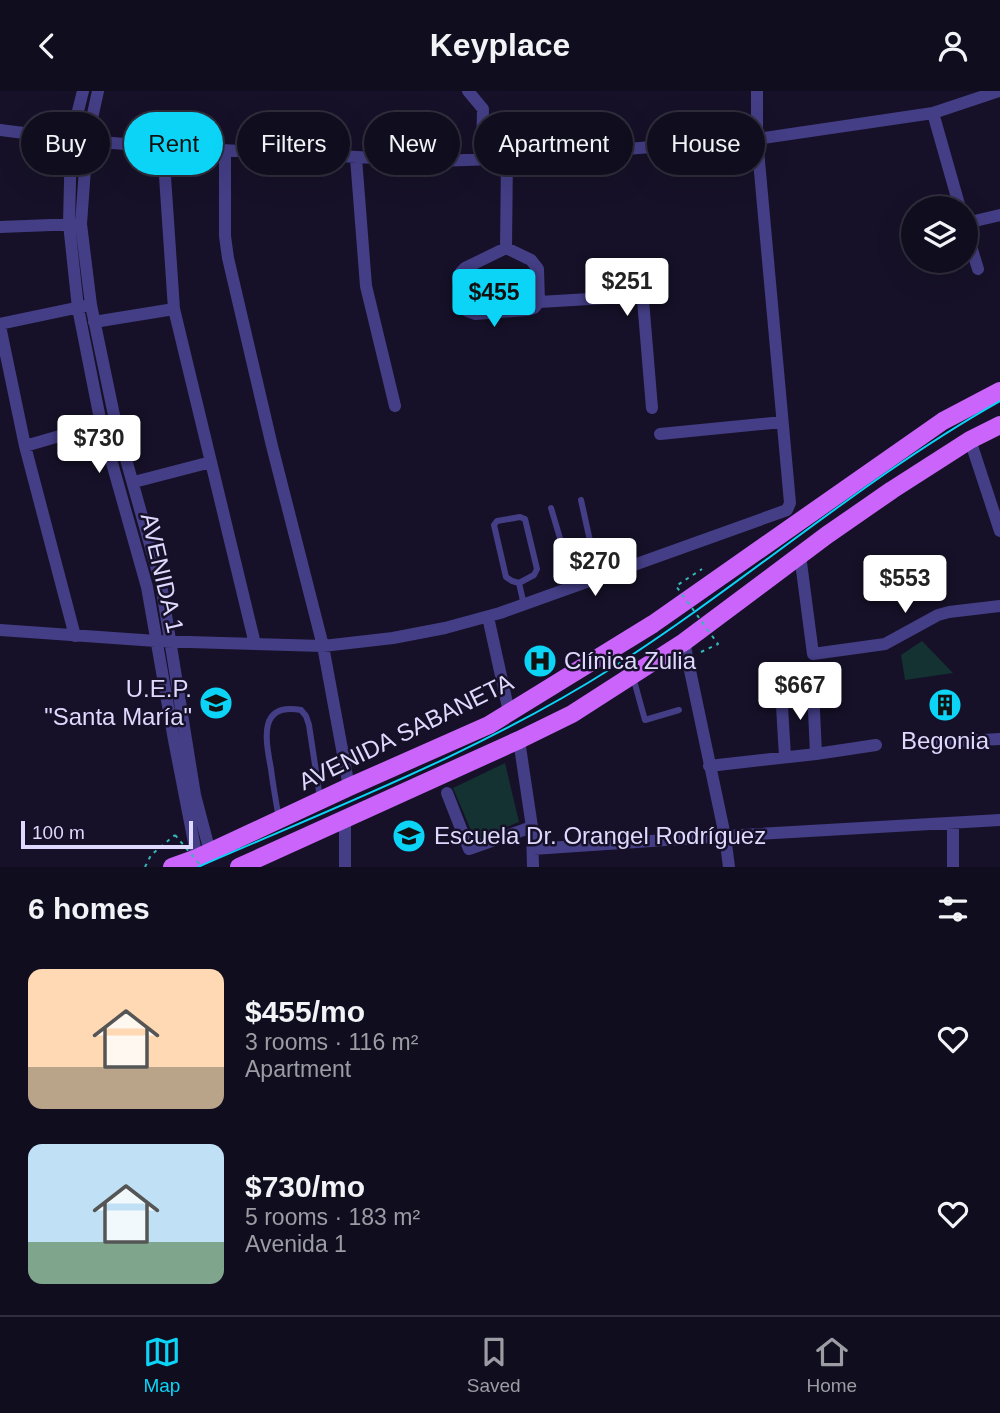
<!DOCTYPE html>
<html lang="en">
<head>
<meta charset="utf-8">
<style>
	:root { --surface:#100d1e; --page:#191627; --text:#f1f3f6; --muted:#9c9ca4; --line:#302d3c; --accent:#0cd4f7 }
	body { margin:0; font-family:Arial,sans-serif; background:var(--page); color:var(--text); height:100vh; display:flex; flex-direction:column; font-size:26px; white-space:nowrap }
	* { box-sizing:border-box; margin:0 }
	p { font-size:23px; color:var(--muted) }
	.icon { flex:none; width:38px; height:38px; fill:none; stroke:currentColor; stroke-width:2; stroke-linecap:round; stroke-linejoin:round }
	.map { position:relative; height:776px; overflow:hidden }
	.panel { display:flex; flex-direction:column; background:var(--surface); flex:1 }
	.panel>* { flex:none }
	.hud { position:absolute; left:21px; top:21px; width:959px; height:63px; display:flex; gap:14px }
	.buttons { position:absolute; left:901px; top:105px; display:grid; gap:14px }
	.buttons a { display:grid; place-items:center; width:77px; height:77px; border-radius:50%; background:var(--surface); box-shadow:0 7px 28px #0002,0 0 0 2px var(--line); font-size:35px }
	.scale { position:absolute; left:21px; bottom:18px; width:172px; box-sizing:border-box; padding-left:7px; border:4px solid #dfd9fe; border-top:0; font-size:19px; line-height:24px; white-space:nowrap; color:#dfd9fe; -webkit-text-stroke:5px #161128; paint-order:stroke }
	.price { position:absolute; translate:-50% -60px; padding:0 16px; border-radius:7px; background:#fff; color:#222; font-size:23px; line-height:46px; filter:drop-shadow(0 2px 4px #0008) }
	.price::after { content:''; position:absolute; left:50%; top:42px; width:21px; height:16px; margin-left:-10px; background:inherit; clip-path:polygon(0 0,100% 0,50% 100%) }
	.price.on { background:var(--accent); color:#111 }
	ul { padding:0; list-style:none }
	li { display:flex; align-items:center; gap:21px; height:175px; padding:0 28px }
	li span { display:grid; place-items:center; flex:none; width:196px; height:140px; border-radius:14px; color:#555 }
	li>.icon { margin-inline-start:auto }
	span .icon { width:84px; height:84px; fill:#fffc; stroke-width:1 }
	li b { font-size:30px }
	h2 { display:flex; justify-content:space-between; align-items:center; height:84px; padding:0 28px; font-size:30px }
	.tag { padding:0 24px; border-radius:32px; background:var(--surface); box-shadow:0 7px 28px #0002,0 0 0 2px var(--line); font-size:24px; line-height:63px }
	.tag.on { background:var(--accent); color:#111 }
	header { display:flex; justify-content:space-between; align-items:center; height:91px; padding:0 28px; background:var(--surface); font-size:32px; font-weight:700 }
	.dock { display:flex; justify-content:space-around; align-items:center; height:98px; border-top:2px solid var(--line); background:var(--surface); font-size:19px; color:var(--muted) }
	.dock a { display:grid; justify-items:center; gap:4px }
	.dock .on { color:var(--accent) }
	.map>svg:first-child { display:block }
	.green { fill:#143232 }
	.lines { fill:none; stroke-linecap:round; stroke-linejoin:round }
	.path { stroke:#34b7b6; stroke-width:2; stroke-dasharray:3.5 5; stroke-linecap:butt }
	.service { stroke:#443e86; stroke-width:6 }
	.minor { stroke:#443e86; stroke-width:12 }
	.primary { stroke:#ca64fa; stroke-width:18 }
	.tram { stroke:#0cd4f7; stroke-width:2 }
	.path-bridge { stroke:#34b7b6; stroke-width:2; stroke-dasharray:3.5 5; stroke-linecap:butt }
	.labels { text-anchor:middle; stroke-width:5; stroke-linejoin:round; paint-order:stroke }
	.street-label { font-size:24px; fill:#dfd9fe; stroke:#161128 }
	.poi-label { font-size:24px; fill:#dfd9fe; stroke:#161128; text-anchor:start }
</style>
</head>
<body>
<header><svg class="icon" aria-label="back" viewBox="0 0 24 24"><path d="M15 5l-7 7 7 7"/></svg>Keyplace<svg class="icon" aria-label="person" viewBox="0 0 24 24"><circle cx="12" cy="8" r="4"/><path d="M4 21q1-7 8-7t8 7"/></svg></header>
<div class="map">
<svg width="1000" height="776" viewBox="0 0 1000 776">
	<rect width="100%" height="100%" fill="#161128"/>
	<path class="green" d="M 922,550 L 953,582 L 905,589 L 901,564 Z
		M 505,672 L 519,731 L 475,749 L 453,697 Z"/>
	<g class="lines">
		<path class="path" d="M 145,776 L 151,764 L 175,744"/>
		<path class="service" d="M 581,409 L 598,486
			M 551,417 L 574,494
			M 519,492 L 512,490 L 506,486 L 494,434 L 497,430 L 520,426 L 525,428 L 537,478 L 534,484 L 519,492 L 524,514
			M 633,586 L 645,629 L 679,619
			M 279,728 C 276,711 273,694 271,678 C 266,650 257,611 301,619 L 306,625 L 309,634 L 320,707"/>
		<path class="minor" d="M 83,0 L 71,48 L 69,133 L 78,217 L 101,333 L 147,496 L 174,649 L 197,767
			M 98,0 L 87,50 L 81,133 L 91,214 L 115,329 L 161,493 L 195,704 L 210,761
			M 468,0 L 483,18 L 482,68
			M 933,22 L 960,117
			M 0,39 L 87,50 L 163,56 L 436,70 L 496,68 L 757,48 L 933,22 L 999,0
			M 163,56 L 174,218 L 255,553
			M 225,60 L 225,145 L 228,167 L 272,355 L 323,555 L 349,696
			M 356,67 L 366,195 L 395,315
			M 966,132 L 1000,124
			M 0,136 L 77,133
			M 966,139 L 978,178
			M 506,157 L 531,169 L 538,178 L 539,211 L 534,217 L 527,219 L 475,223 L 467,220 L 462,213 L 458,188 L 461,181 L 465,177 Z
			M 506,157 L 507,66
			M 539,211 L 640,205 L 643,209 L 652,317
			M 94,231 L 174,218
			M 0,233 L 85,215
			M 0,235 L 25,355 L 75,545
			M 660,343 L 782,331
			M 970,349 L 1000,440
			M 25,355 L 108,331
			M 134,391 L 211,371
			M 800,464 L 813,563 L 885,553 L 938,524 L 949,521 L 1000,515
			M 488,526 L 509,621
			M 0,539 L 156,550 L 323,555 L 393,547 L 445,537 L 500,522 L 787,419 L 790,412 L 757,48 L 757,0
			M 684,551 L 725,745 L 729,776
			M 781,598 L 785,666
			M 813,598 L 816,663
			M 519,649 L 532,736 L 533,776
			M 930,652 L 1000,648
			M 709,675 L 816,663 L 876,654
			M 447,702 L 469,758 L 532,736
			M 345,729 L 345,776
			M 533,758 L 725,745 L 1000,729
			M 953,776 L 953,733"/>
		<path class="primary" d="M 172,776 L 197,767 L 349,696 L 489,634 L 653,533 L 943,330 L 1000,300
			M 239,776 L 519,649 L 572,623 L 684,551 L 827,444 L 892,399 L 970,349 L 1000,334"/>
		<path class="tram" d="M 198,776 C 338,715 483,659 612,577 C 745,492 863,387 1000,310"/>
		<path class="path-bridge" d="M 701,561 L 718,553 L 676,495 L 702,478
			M 175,744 L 202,776"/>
	</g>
	<defs>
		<symbol id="hospital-disc" viewBox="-11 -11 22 22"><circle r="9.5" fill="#0cd4f7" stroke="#161128"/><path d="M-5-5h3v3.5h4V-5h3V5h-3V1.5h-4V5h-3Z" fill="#111"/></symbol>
		<symbol id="school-disc" viewBox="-11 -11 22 22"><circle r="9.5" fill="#0cd4f7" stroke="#161128"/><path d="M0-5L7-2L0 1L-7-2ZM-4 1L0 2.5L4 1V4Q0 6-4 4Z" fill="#111"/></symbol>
		<symbol id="building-disc" viewBox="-11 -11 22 22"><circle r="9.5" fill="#0cd4f7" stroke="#161128"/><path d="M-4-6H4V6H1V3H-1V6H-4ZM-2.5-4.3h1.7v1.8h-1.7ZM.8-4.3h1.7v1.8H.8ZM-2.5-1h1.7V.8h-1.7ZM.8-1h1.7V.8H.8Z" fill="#111"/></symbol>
	</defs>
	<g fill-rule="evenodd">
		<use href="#hospital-disc" x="521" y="551" width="38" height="38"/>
		<use href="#school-disc" x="197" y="593" width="38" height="38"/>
		<use href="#building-disc" x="926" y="595" width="38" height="38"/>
		<use href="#school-disc" x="390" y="726" width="38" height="38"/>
	</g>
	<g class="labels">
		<g class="street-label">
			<text transform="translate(162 482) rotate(77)" y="8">AVENIDA 1</text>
			<text transform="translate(406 641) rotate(-26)" y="8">AVENIDA SABANETA</text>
		</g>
		<g class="poi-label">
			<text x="564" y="578">Clínica Zulia</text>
			<text x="192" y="606" text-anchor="end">U.E.P.<tspan x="192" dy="28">"Santa María"</tspan></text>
			<text x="945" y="658" text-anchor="middle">Begonia</text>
			<text x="434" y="753">Escuela Dr. Orangel Rodríguez</text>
		</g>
	</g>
</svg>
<div class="buttons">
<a><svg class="icon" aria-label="layers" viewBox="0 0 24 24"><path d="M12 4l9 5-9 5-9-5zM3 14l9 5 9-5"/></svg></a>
</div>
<div class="scale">100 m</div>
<b class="price" style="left:627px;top:227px">$251</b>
<b class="price on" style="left:494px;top:238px">$455</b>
<b class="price" style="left:99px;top:384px">$730</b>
<b class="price" style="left:595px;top:507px">$270</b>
<b class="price" style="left:905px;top:524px">$553</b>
<b class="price" style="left:800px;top:631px">$667</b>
<div class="hud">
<a class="tag">Buy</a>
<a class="tag on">Rent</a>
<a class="tag">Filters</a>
<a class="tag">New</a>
<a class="tag">Apartment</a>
<a class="tag">House</a>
</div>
</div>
<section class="panel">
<h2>6 homes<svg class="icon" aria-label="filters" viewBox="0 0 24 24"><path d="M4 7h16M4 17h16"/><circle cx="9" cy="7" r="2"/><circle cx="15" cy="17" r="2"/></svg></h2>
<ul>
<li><span style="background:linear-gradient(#ffd9b3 70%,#b9a48a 0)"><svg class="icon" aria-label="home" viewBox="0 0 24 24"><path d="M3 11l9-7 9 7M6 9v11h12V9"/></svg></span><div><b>$455/mo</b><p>3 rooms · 116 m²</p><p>Apartment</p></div><svg class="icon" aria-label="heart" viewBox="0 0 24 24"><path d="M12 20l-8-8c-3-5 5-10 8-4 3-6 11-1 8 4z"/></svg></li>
<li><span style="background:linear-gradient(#bfe0f5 70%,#7fa58c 0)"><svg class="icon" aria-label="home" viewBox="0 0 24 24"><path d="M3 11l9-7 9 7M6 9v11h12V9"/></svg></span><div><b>$730/mo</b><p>5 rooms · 183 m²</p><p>Avenida 1</p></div><svg class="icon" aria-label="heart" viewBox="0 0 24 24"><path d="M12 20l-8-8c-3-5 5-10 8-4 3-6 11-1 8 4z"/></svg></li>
</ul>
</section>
<nav class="dock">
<a class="on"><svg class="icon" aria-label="map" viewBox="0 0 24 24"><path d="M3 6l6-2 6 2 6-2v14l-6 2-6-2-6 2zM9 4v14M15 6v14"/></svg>Map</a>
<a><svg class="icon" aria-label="saved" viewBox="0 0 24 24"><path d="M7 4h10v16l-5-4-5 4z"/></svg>Saved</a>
<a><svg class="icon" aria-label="home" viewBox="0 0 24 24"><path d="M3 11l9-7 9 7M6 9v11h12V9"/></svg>Home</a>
</nav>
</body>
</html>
